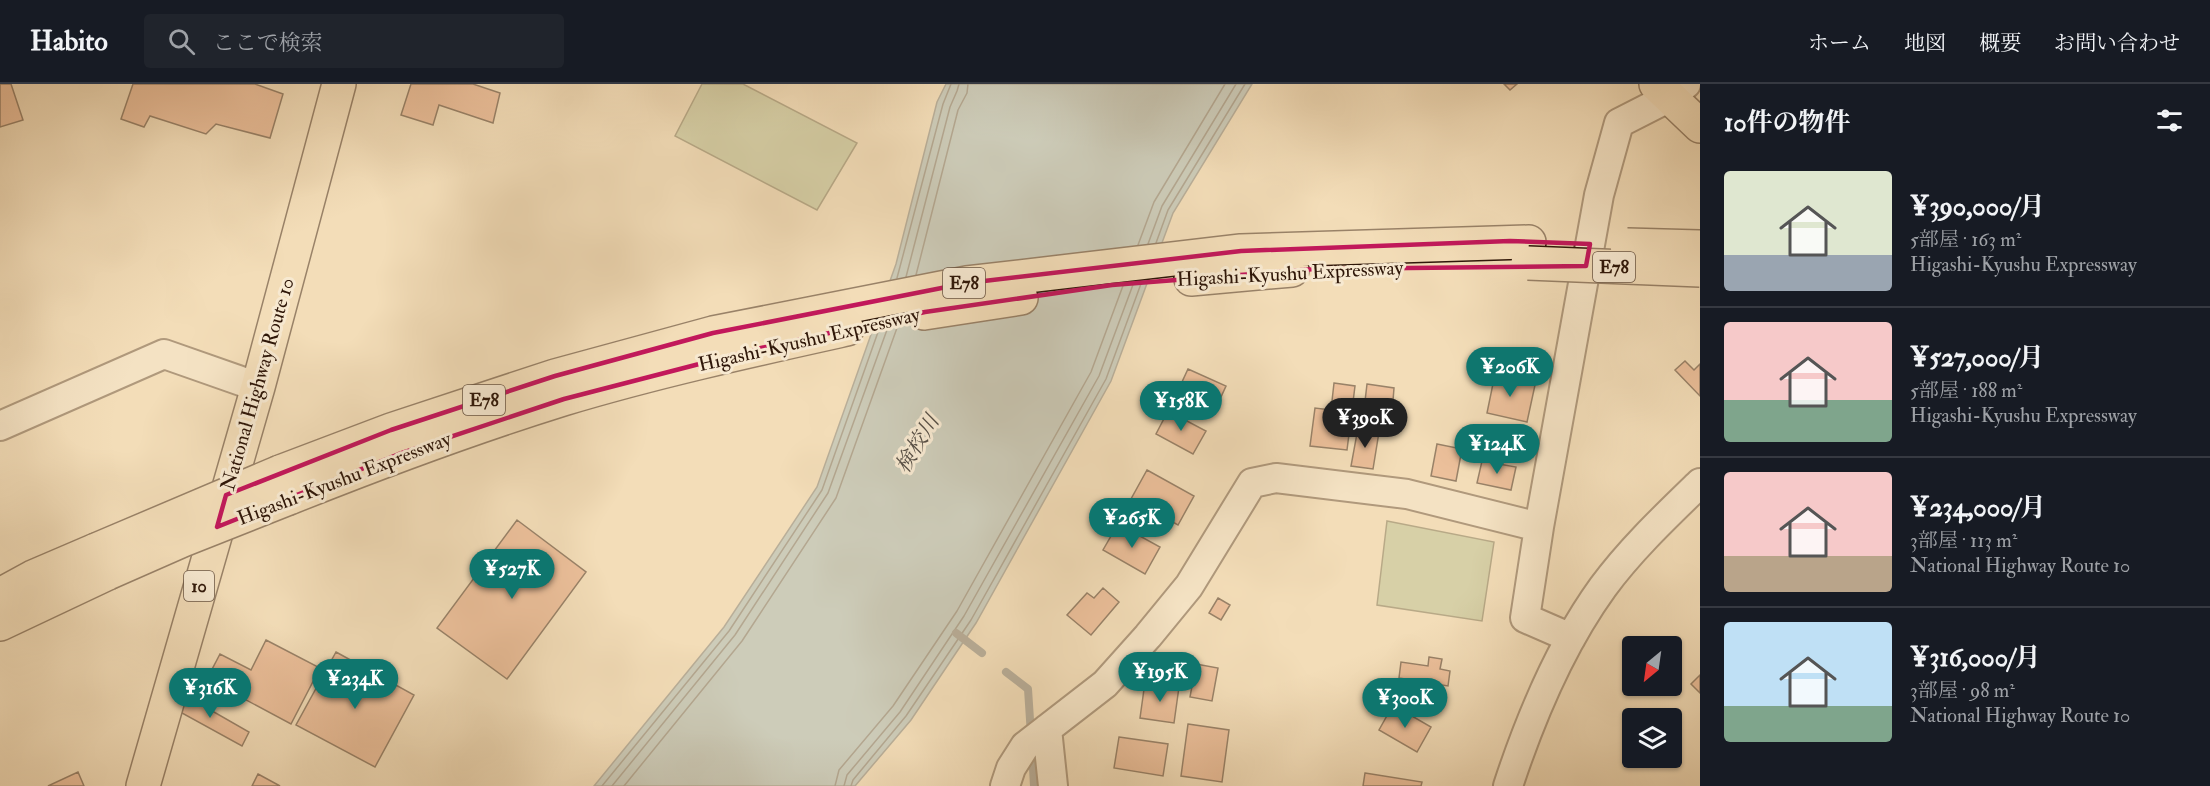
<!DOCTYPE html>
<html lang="ja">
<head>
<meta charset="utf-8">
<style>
	:root { --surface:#171b24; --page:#20242c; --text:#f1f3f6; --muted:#9ea1a6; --line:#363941; --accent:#0f766e }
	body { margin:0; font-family:"IM FELL Double Pica","Noto Serif JP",serif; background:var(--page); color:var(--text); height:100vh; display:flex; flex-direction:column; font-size:22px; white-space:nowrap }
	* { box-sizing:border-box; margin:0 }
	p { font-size:20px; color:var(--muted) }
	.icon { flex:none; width:33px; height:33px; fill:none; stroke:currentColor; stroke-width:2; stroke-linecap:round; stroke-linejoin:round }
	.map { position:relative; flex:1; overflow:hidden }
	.drawer { display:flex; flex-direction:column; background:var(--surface); width:510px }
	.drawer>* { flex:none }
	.needle { width:39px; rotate:209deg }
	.tools { position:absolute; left:1622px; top:552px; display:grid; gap:12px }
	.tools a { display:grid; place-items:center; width:60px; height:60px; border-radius:6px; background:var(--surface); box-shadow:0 2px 4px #0004; font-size:30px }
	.price { position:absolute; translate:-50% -51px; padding:0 14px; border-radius:21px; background:var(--accent); color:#fff; font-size:20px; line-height:39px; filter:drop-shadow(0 2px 3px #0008) }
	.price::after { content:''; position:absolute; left:50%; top:36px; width:18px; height:14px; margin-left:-9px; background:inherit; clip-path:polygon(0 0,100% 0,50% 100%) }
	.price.current { background:#222; color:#fff }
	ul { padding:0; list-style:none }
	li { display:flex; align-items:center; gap:18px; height:150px; padding:0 24px }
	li+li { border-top:2px solid var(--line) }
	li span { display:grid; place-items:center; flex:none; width:168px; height:120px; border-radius:6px; color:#555 }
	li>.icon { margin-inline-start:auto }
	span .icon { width:72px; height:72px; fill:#fffc; stroke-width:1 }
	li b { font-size:26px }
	h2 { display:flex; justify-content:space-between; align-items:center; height:72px; padding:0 24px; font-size:26px }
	header { display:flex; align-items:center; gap:36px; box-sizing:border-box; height:84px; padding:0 30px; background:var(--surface); border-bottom:2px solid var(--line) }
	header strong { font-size:28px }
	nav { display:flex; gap:33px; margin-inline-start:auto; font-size:21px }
	.search { width:420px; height:54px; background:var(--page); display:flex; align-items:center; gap:15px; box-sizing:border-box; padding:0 21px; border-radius:6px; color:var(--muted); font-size:22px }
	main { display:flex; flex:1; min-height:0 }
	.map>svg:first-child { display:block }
	.green { fill:#b7c292; stroke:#726c4d; stroke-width:1.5 }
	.water { fill:#a1b8ba; stroke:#737773; stroke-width:1.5 }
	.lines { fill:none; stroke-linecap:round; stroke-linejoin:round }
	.shore { stroke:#686761; stroke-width:1.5 }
	.stream { stroke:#737773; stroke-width:8 }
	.building { fill:#e49e79; stroke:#2e1608; stroke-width:1.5 }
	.minor-casing { stroke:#5f4834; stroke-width:32 }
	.highway-casing { stroke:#2e1608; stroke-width:36 }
	.minor { stroke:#f7e9d1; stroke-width:28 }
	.highway { stroke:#f3ddb8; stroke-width:33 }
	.highway-bridge-casing { stroke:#2e1608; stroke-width:36; stroke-linecap:butt }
	.highway-bridge { stroke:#f3ddb8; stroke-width:33 }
	.marked { fill:none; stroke:#c2185b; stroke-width:4.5; stroke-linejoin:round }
	.labels { text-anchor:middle; stroke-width:6; stroke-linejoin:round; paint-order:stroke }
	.shield { fill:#f7e9d1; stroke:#6a5544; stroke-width:1.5 }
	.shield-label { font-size:18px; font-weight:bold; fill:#2e1608 }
	.street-label { font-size:20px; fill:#2e1608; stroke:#f7e9d1 }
	.water-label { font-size:21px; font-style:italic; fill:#564f46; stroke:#f7e9d1 }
</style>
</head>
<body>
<header>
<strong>Habito</strong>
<div class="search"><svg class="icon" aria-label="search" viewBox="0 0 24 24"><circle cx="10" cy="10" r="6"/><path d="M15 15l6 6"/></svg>ここで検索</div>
<nav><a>ホーム</a><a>地図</a><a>概要</a><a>お問い合わせ</a></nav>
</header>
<main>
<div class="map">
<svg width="1700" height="702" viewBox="0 0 1700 702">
	<rect width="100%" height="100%" fill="#f3ddb8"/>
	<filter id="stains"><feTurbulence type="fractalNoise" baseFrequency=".00333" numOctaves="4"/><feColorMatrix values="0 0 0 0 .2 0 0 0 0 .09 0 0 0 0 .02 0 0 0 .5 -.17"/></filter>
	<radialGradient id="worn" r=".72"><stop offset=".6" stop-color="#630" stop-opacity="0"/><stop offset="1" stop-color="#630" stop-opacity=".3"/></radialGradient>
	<path class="green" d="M 702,0 L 743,0 L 857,59 L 817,126 L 675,52 Z
		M 1387,437 L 1494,458 L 1482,537 L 1377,521 Z"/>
	<path class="water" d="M 946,0 L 1252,0 L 1173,129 L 1111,297 L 976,539 L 911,636 L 855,702 L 594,702 L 724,543 L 817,403 L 896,180 L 937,18 Z"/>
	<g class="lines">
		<path class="shore" d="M 1156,159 L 1168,126 L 1245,0
			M 1148,160 L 1162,122 L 1236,0
			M 1138,161 L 1154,118 L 1225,0
			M 916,191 L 958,26 L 967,9 L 968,0
			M 906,193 L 950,23 L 957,7 L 959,0
			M 897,194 L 943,20 L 951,0
			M 602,702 L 729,547 L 822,406 L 883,234
			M 612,702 L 735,551 L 828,409 L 892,232
			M 624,702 L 742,557 L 836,414 L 902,230
			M 835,702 L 839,686 L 893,622 L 957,527 L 1091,288 L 1124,199
			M 844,702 L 847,691 L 900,628 L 964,532 L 1099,292 L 1134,198
			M 851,702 L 853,696 L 906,632 L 971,536 L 1106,295 L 1142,197"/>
		<path class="stream" d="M 956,549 L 982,569
			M 1006,588 L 1028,605 L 1031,651
			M 1032,667 L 1034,702"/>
	</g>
	<path class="building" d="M 0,0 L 11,0 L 23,36 L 0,43 Z
		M 133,0 L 255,0 L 283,10 L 270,54 L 216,40 L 206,50 L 150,32 L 144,43 L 121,35 Z
		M 411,0 L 473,0 L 500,9 L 493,39 L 439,21 L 433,41 L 401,31 Z
		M 1504,0 L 1517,0 L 1510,6 Z
		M 1685,277 L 1694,286 L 1700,280 L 1700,312 L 1675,286 Z
		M 1188,285 L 1226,302 L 1214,328 L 1176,311 Z
		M 1496,285 L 1506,288 L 1504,294 L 1535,301 L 1527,338 L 1487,329 Z
		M 1334,299 L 1355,302 L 1347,366 L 1310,362 L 1315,324 L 1331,326 Z
		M 1367,300 L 1394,304 L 1392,329 L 1364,326 Z
		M 1168,327 L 1206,347 L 1193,370 L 1156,350 Z
		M 1358,344 L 1379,348 L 1373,385 L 1351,382 Z
		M 1437,360 L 1462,365 L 1456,397 L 1431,392 Z
		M 1482,377 L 1516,383 L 1511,406 L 1477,399 Z
		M 1147,386 L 1194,412 L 1178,441 L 1131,415 Z
		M 517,436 L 586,488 L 507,595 L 437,544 Z
		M 1118,440 L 1160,463 L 1145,490 L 1103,466 Z
		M 1103,504 L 1119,518 L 1091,551 L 1067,531 L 1087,509 L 1094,514 Z
		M 1218,514 L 1230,521 L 1221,536 L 1209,529 Z
		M 266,556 L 320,584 L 291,640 L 207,595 L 220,570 L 251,586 Z
		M 336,568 L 414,611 L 375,683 L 296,641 Z
		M 1429,573 L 1442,575 L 1440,585 L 1450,587 L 1448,602 L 1399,594 L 1401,578 L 1428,582 Z
		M 1196,580 L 1218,584 L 1212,617 L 1190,613 Z
		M 1700,591 L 1700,609 L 1691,600 Z
		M 1145,598 L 1179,603 L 1174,639 L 1140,634 Z
		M 179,608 L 249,648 L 242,662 L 171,623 Z
		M 1393,621 L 1431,643 L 1417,668 L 1379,646 Z
		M 1188,640 L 1229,646 L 1222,698 L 1181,692 Z
		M 1119,653 L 1168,660 L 1163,692 L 1114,684 Z
		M 78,688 L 84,702 L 48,702 Z
		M 1365,689 L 1422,698 L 1421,702 L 1363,702 Z
		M 258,690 L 280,702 L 252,702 Z"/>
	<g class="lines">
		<defs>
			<path id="minor" d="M 0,342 L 164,270 L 258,303
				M 1571,554 L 1525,534 L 1539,443 L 1599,111 L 1619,39 L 1670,13 L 1686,0
				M 1047,645 L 1053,702
				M 1005,702 L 1011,684 L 1025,662 L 1105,600 L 1148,552 L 1189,502 L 1252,399 L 1276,394 L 1407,410 L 1539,443
				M 1508,702 C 1530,635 1561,561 1603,503 C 1631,465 1666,432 1700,399"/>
			<path id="highway" d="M 1656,0 L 1700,42
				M 1191,195 L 1292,186
				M 924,229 L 1021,214
				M 280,388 L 391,346 L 555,292 L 713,249 L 967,199 L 1241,167 L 1529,158
				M 289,414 C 379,378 470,344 563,315 C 656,287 752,266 847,245
				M 0,511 L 33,493 L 96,466
				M 0,540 L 108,489
				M 143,702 L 258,303 L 339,0"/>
		</defs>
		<use href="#minor" class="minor-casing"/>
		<use href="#highway" class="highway-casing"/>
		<use href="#minor" class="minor"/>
		<use href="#highway" class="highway"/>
		<defs>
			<path id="highway-bridge" d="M 1627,161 L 1700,163
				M 1528,179 L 1700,186
				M 96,466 L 280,388
				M 108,489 L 183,456 L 289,414"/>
		</defs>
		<use href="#highway-bridge" class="highway-bridge-casing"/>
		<use href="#highway-bridge" class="highway-bridge"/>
	</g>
	<path d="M0 0H1700V702H0ZM 1510,157 L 1590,160 L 1586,182 L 1315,185 L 1112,201 L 925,228 L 761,264 L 564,315 L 399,370 L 217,443 L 226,411 L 391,346 L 555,292 L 713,249 L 967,199 L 1241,167 Z" fill="#f3ddb8" fill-opacity=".55" fill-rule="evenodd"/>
	<path class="marked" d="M 1510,157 L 1590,160 L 1586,182 L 1315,185 L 1112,201 L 925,228 L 761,264 L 564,315 L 399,370 L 217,443 L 226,411 L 391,346 L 555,292 L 713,249 L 967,199 L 1241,167 Z"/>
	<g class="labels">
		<g class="shield">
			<rect x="1593" y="168" width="42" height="30" rx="4.5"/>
			<rect x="943" y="184" width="42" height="30" rx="4.5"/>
			<rect x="463" y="301" width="42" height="30" rx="4.5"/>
			<rect x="184" y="487" width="30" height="30" rx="4.5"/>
		</g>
		<g class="shield-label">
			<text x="1614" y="189">E78</text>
			<text x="964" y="205">E78</text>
			<text x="484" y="322">E78</text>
			<text x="199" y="508">10</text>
		</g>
		<g class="street-label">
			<text transform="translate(1290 189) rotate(-3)" y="7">Higashi-Kyushu Expressway</text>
			<text transform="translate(809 255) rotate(-13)" y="7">Higashi-Kyushu Expressway</text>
			<text transform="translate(257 300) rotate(-74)" y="7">National Highway Route 10</text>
			<text transform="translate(344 394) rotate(-21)" y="7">Higashi-Kyushu Expressway</text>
		</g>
		<g class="water-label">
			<text transform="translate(917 360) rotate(-59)" y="7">検校川</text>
		</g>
	</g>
	<rect width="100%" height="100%" filter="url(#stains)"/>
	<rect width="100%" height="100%" fill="url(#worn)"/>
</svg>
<div class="tools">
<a><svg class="needle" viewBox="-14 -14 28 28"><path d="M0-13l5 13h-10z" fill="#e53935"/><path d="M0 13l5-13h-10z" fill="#9ea1a6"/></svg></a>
<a><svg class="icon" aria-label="layers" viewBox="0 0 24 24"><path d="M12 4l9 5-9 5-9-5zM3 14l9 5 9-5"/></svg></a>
</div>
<b class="price" style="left:1510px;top:314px">¥206K</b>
<b class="price" style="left:1181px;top:348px">¥158K</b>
<b class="price current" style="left:1365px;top:365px">¥390K</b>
<b class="price" style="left:1497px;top:391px">¥124K</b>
<b class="price" style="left:1132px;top:465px">¥265K</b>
<b class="price" style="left:512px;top:516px">¥527K</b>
<b class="price" style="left:1160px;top:619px">¥195K</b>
<b class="price" style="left:355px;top:626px">¥234K</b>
<b class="price" style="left:210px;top:635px">¥316K</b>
<b class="price" style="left:1405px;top:645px">¥300K</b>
</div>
<section class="drawer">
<h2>10件の物件<svg class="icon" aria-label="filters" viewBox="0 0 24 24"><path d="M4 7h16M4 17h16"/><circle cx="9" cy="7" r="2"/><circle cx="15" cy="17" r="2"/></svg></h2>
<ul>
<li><span style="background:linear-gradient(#dfe7d0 70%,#9aa5b1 0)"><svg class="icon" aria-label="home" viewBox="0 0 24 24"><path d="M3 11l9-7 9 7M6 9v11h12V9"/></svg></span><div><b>¥390,000/月</b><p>5部屋 · 163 m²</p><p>Higashi-Kyushu Expressway</p></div></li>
<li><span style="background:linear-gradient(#f6c9c9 65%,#7fa58c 0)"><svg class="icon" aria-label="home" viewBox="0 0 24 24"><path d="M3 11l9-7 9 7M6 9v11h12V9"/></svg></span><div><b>¥527,000/月</b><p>5部屋 · 188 m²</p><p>Higashi-Kyushu Expressway</p></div></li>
<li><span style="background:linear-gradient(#f6c9c9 70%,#b9a48a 0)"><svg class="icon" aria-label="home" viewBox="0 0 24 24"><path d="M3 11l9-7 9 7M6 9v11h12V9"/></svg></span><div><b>¥234,000/月</b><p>3部屋 · 113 m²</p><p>National Highway Route 10</p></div></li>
<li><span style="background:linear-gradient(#bfe0f5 70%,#7fa58c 0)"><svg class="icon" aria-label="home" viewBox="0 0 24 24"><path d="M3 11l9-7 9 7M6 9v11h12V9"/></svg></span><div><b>¥316,000/月</b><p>3部屋 · 98 m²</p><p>National Highway Route 10</p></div></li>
</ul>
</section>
</main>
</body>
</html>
